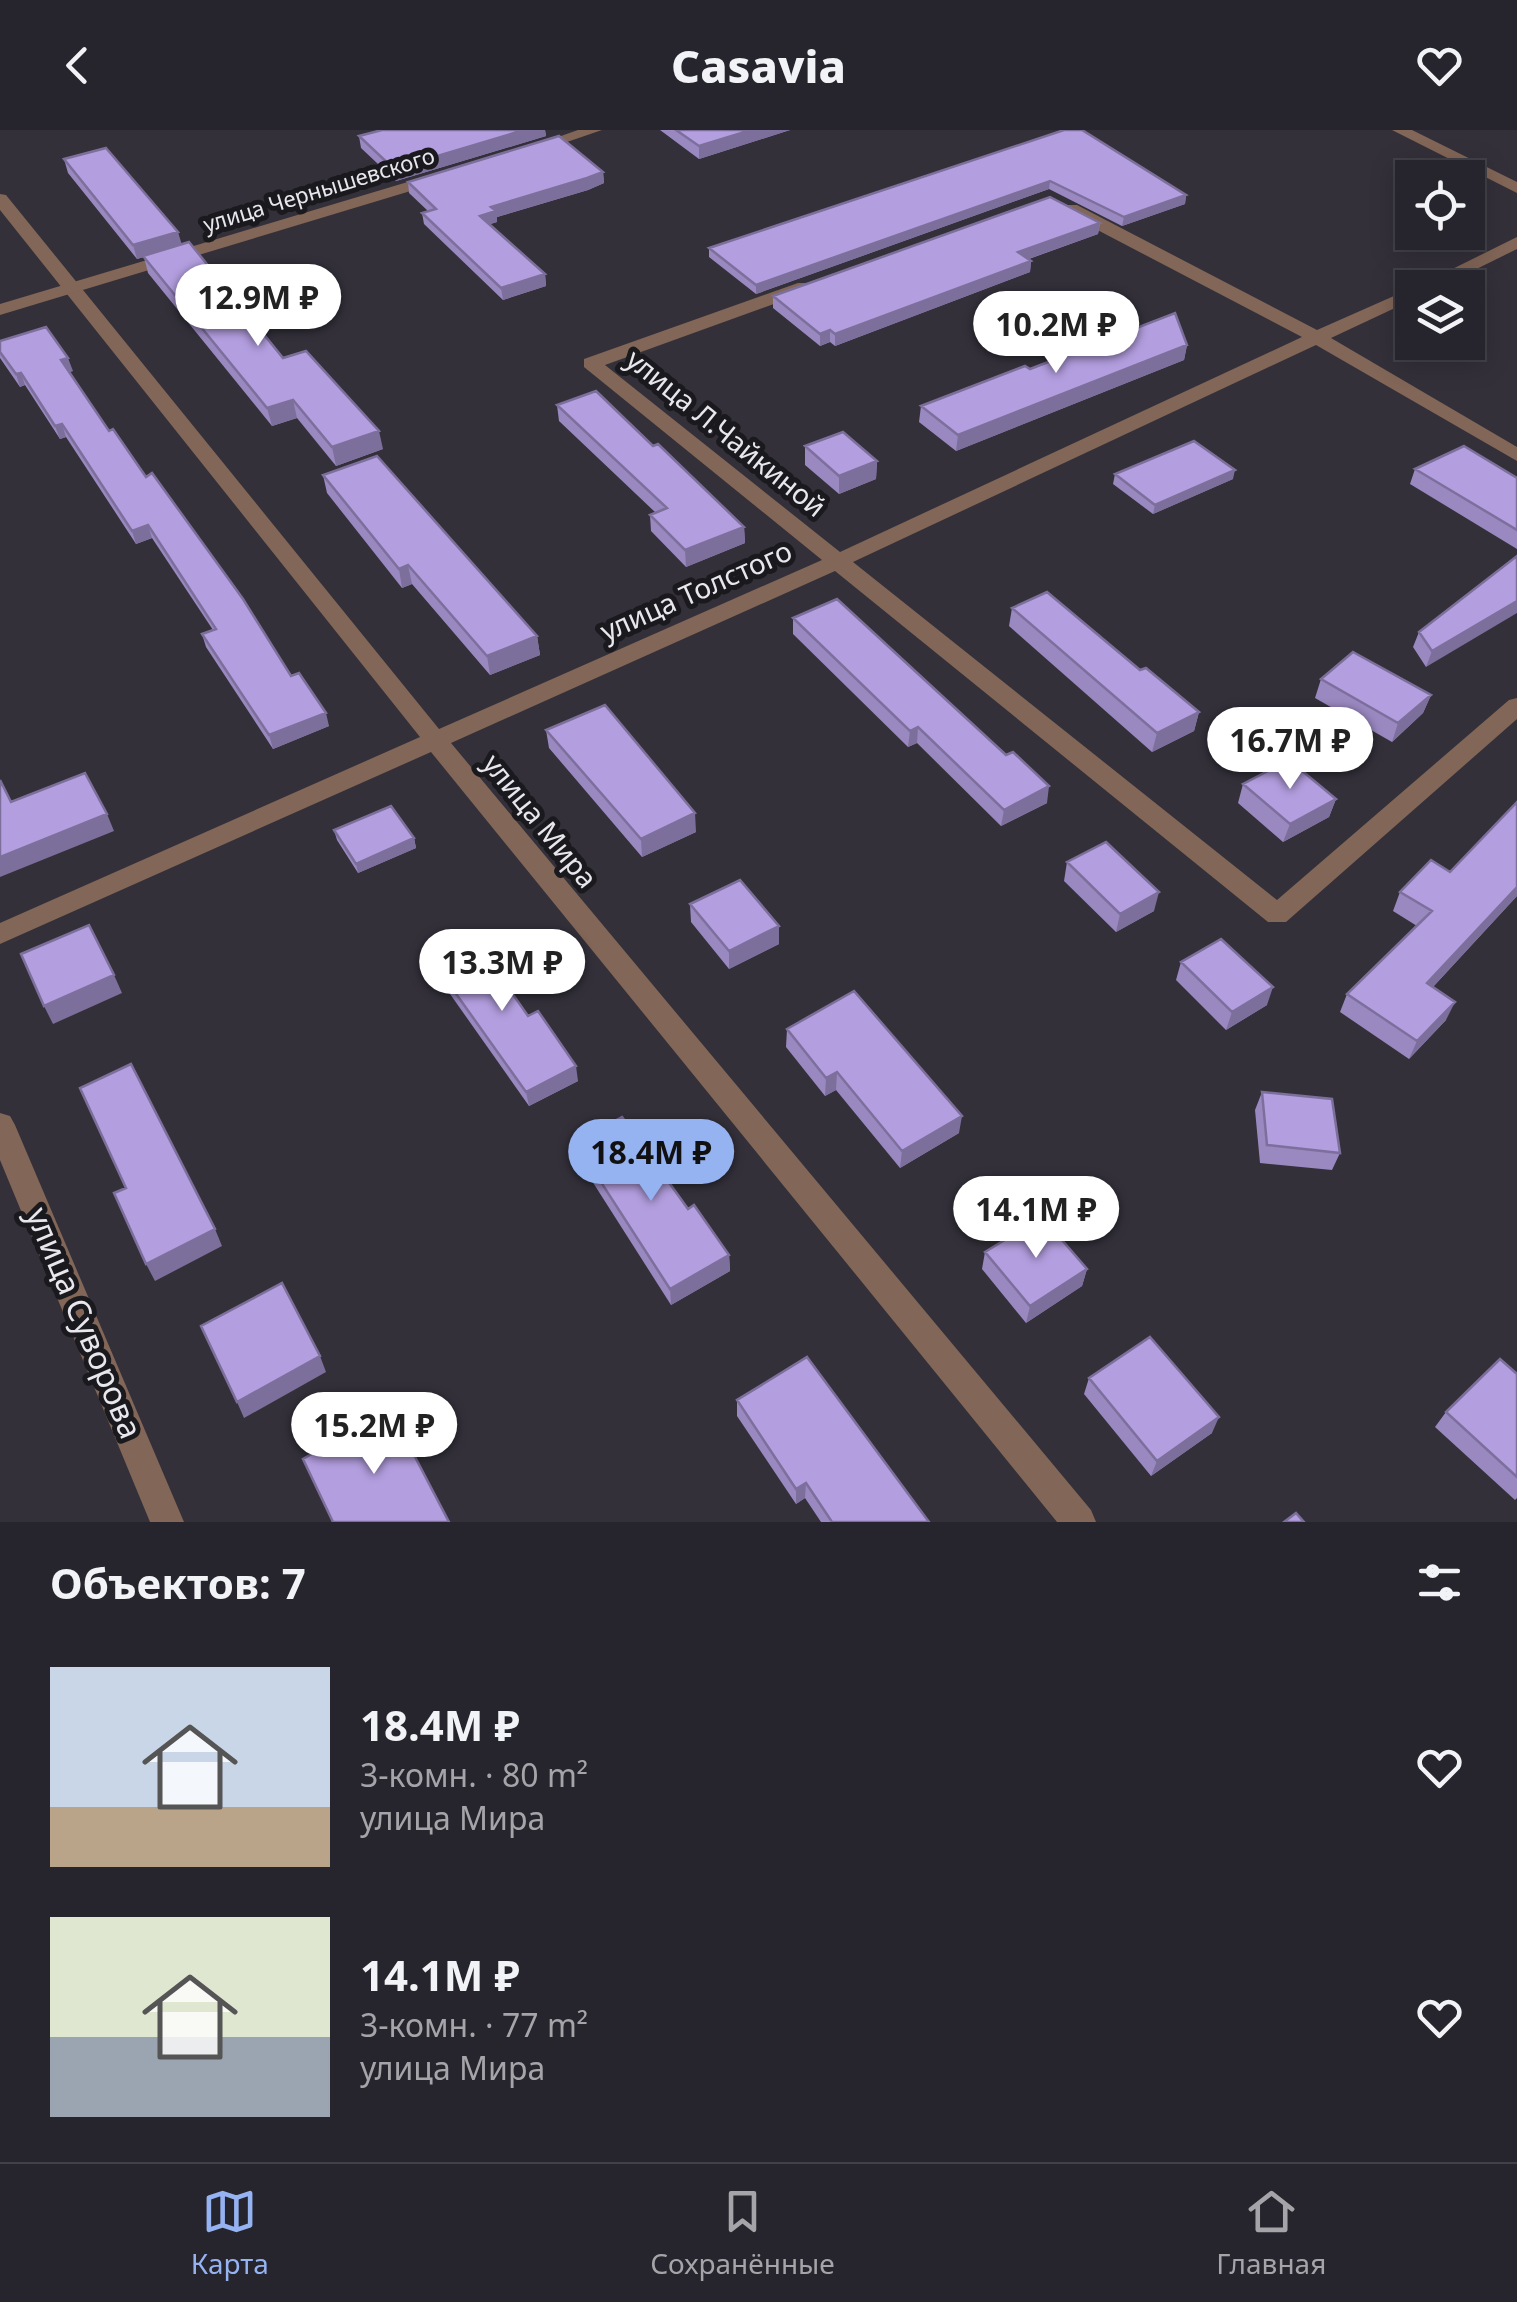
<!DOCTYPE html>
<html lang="ru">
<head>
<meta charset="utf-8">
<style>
	:root { --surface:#26242c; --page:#323038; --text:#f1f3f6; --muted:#a4a4a9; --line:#424148; --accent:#95b2f1 }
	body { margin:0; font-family:"Noto Sans",sans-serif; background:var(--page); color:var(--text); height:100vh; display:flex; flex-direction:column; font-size:38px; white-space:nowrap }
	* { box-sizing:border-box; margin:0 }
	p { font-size:32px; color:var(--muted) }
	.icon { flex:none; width:55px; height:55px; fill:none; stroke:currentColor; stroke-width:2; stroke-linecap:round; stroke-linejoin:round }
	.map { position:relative; height:1392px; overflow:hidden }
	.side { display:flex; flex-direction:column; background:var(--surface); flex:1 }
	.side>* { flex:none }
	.controls { position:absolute; left:1395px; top:30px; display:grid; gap:20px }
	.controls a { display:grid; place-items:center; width:90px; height:90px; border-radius:0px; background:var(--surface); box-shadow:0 5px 25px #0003,0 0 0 2px var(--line); font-size:50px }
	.price { position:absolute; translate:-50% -85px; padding:0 22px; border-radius:35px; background:#fff; color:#222; font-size:32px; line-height:65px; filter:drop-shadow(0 2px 5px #0008) }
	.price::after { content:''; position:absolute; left:50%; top:60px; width:30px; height:22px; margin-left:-15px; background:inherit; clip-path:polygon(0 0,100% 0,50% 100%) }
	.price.selected { background:var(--accent); color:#111 }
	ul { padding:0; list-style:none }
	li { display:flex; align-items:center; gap:30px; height:250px; padding:0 50px }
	li span { display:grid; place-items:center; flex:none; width:280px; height:200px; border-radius:0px; color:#555 }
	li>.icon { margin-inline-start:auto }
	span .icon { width:120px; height:120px; fill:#fffc; stroke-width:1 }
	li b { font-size:42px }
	h2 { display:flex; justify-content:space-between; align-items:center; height:120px; padding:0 50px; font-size:42px }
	header { display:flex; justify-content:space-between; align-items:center; height:130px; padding:0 50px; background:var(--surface); font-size:45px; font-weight:800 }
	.menu { display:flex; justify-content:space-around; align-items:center; height:140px; border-top:2px solid var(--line); background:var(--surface); font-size:28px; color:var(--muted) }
	.menu a { display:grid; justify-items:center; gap:5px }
	.menu .selected { color:var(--accent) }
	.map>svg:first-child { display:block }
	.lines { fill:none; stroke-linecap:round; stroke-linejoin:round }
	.minor { fill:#826657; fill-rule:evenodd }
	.tertiary { fill:#826657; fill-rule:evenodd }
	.wall { fill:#9a88c0 }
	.shaded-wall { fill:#7d6f9c }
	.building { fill:#b39edf; stroke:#7d6f9c; stroke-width:2.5 }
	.labels { text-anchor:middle; stroke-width:10; stroke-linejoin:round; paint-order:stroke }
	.far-street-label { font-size:22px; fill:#e9e7ee; stroke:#1a191d }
	.street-label { font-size:28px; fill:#e9e7ee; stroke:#1a191d }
	.near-street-label { font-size:32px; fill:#e9e7ee; stroke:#1a191d }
</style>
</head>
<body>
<header><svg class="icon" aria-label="back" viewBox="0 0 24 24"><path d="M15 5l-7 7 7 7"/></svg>Casavia<svg class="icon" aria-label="heart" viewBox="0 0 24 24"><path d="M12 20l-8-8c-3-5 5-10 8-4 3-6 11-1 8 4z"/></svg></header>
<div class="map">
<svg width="1517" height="1392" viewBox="0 0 1517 1392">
	<rect width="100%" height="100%" fill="#33303a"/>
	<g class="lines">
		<path class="minor" d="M 1392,0 L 1412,0 L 1517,52 L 1517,63 Z
			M 0,64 L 6,65 L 439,599 L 822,430 L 584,237 L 584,229 L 798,153 L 810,153 L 810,161 L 605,235 L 840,422 L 1302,207 L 1065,83 L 1065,75 L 1077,75 L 1317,200 L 1412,158 L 1412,170 L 1331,208 L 1517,317 L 1517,331 L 1316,215 L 853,432 L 1277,770 L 1509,570 L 1517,568 L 1517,589 L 1286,792 L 1268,792 L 835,441 L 451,613 L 1091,1380 L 1096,1392 L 1057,1392 L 431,622 L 0,814 L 0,793 L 420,607 L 0,80 Z
			M 1517,107 L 1517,119 L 1438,158 L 1414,158 Z
			M 0,983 L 10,986 L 15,995 L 184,1392 L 150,1392 L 0,1030 Z"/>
		<path class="tertiary" d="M 578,0 L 602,0 L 532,24 L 524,19 Z
			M 441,42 L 447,44 L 447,50 L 0,185 L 0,174 Z"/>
	</g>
	<path class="wall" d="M 382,0 L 545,0 L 546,6 L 396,51 L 361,18 L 359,6 Z
		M 660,0 L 790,0 L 699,29 Z
		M 1064,0 L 1186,65 L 1185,74 L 1122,96 L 1049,59 L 756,164 L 709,127 L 709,118 Z
		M 64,29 L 181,114 L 283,228 L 383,319 L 336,336 L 297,288 L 272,296 L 148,143 L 144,127 L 137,129 L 68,43 Z
		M 603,42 L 604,53 L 588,60 L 497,87 L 497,92 L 490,94 L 545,144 L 546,156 L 503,170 L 424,94 L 422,83 L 428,81 L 409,63 L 408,52 Z
		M 1100,93 L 1098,104 L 1029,129 L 1031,131 L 1030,142 L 835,216 L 830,212 L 820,216 L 773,178 L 773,166 Z
		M 0,211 L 73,241 L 69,242 L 109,301 L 146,347 L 329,596 L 273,619 L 206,517 L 202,504 L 213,500 L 152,408 L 136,414 L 66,307 L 60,309 L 25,255 L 20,257 L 0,228 Z
		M 1187,215 L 1184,230 L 956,321 L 919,292 L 921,276 Z
		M 557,275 L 653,316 L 744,397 L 745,413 L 686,437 L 651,401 L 650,385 L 656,383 L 559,291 Z
		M 805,316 L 877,331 L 876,349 L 839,364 L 805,335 Z
		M 1415,339 L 1517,348 L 1517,419 L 1410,354 Z
		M 1115,344 L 1233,349 L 1153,384 L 1113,354 Z
		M 323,345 L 537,506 L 540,525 L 490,545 L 412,454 L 402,458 L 327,363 Z
		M 1517,426 L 1426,537 L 1413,517 L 1419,502 Z
		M 1012,478 L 1140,540 L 1199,582 L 1194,601 L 1152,622 L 1009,496 Z
		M 793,488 L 1006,625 L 1047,673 L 1001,696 L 917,613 L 908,617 L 793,504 Z
		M 1321,549 L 1431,565 L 1423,583 L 1392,612 L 1315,568 Z
		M 546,600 L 696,702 L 642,727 L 549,618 Z
		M 1243,654 L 1336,669 L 1329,687 L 1283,712 L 1238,673 Z
		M 334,700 L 414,708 L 416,718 L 358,743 L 337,710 Z
		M 1067,732 L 1154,781 L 1116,802 L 1064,751 Z
		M 1450,742 L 1517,766 L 1433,857 L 1446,890 L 1409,929 L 1340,882 L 1347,864 L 1417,796 L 1393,781 L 1400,762 Z
		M 690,774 L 779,814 L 729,839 L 691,792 Z
		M 427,823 L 528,886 L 578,951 L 529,976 L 431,837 Z
		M 1181,832 L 1267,875 L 1226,900 L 1176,850 Z
		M 787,899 L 959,1003 L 900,1038 L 836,960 L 825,966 L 786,917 Z
		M 1262,962 L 1340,1023 L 1332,1040 L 1260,1033 L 1255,980 Z
		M 575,1012 L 688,1079 L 729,1125 L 730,1141 L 671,1175 L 578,1029 Z
		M 985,1122 L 1087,1139 L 1082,1156 L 1026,1193 L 982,1139 Z
		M 1517,1244 L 1517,1368 L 1515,1370 L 1435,1297 L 1446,1282 Z
		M 1089,1248 L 1212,1303 L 1151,1346 L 1084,1264 Z
		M 737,1270 L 929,1392 L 821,1392 L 805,1368 L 796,1374 L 737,1286 Z"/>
	<path class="shaded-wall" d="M 524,0 L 545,0 L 546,6 L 396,51 L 394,39 Z
		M 751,0 L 790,0 L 699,29 L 699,16 Z
		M 603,42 L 604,53 L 588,60 L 497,87 L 497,92 L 482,97 L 480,86 L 491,77 Z
		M 1050,51 L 1049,59 L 756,164 L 756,155 Z
		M 1186,65 L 1185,74 L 1122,96 L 1124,87 Z
		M 1100,93 L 1098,104 L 1017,133 L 1018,122 Z
		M 178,102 L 182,115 L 137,129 L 133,115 Z
		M 1031,131 L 1030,142 L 835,216 L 835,204 Z
		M 545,144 L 546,156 L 503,170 L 501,158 Z
		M 830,200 L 830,212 L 820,216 L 820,204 Z
		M 1187,215 L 1184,230 L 956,321 L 958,305 Z
		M 68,228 L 73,241 L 65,243 L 61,230 Z
		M 21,243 L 25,255 L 20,257 L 16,244 Z
		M 293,270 L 297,288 L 272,296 L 267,278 Z
		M 62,294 L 66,307 L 60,309 L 55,296 Z
		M 379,301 L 383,319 L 336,336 L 332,317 Z
		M 877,331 L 876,349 L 839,364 L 839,346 Z
		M 1235,340 L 1233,349 L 1153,384 L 1155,375 Z
		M 148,395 L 152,408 L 136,414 L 132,401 Z
		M 744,397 L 745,413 L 686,437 L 685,420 Z
		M 408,435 L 412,454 L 402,458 L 399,439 Z
		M 1517,471 L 1517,483 L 1426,537 L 1432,521 Z
		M 537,506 L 540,525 L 490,545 L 487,526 Z
		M 1431,565 L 1423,583 L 1392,612 L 1398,593 Z
		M 1199,582 L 1194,601 L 1152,622 L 1157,603 Z
		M 326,583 L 329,596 L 273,619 L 269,605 Z
		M 918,597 L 917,613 L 908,617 L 910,601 Z
		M 1049,656 L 1047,673 L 1001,696 L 1004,680 Z
		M 1336,669 L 1329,687 L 1283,712 L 1290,694 Z
		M 695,683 L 696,702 L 642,727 L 641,709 Z
		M 107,684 L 114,701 L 0,747 L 0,727 Z
		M 414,708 L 416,718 L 358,743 L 356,734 Z
		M 1517,757 L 1517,766 L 1419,872 L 1427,853 Z
		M 1159,762 L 1154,781 L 1116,802 L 1120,784 Z
		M 779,796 L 779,814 L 729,839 L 729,821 Z
		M 114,845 L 122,863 L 53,894 L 44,876 Z
		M 1273,857 L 1267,875 L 1226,900 L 1232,882 Z
		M 1455,872 L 1446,890 L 1409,929 L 1417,911 Z
		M 576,936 L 578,951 L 529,976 L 526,962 Z
		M 837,942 L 836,960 L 825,966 L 826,948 Z
		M 962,986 L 959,1003 L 900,1038 L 902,1021 Z
		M 215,1099 L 222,1116 L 155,1151 L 146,1134 Z
		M 729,1125 L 730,1141 L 671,1175 L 670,1159 Z
		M 1087,1139 L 1082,1156 L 1026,1193 L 1030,1176 Z
		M 320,1226 L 326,1242 L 244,1288 L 237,1272 Z
		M 1219,1287 L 1212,1303 L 1151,1346 L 1157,1331 Z
		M 806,1353 L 805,1368 L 796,1374 L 796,1359 Z"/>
	<path class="building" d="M 382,0 L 524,0 L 394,39 L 359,6 Z
		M 676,0 L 751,0 L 699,16 Z
		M 1064,0 L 1082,0 L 1186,65 L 1124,87 L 1050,51 L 756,155 L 709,118 Z
		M 559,6 L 603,42 L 587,48 L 491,77 L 496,81 L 480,86 L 545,144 L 501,158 L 422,83 L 436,79 L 408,52 Z
		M 106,18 L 178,102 L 133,115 L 64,29 Z
		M 1050,67 L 1100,93 L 1018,122 L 1031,131 L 835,204 L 830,200 L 820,204 L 773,166 Z
		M 189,112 L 283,228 L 306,221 L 379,301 L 332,317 L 293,270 L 267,278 L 143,126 Z
		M 1175,183 L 1187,215 L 958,305 L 921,276 L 1025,236 L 1030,239 Z
		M 46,197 L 68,228 L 61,230 L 109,301 L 113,299 L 146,347 L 152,343 L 243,469 L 291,546 L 299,543 L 326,583 L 269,605 L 202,504 L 216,499 L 148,395 L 132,401 L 62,294 L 55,296 L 21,243 L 16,244 L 0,222 L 0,211 Z
		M 596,261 L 653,316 L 658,314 L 744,397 L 685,420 L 650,385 L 667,378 L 557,275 Z
		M 843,302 L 877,331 L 839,346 L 805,316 Z
		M 1194,311 L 1235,340 L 1155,375 L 1115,344 Z
		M 1464,316 L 1517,348 L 1517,400 L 1415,339 Z
		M 377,326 L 537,506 L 487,526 L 408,435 L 399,439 L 323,345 Z
		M 1517,426 L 1517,471 L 1432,521 L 1419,502 Z
		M 1047,462 L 1140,540 L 1146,538 L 1199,582 L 1157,603 L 1012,478 Z
		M 837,469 L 1006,625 L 1013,622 L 1049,656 L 1004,680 L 918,597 L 910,601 L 793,488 Z
		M 1353,522 L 1431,565 L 1398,593 L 1321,549 Z
		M 605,575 L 695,683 L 641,709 L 546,600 Z
		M 1289,630 L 1336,669 L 1290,694 L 1243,654 Z
		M 85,643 L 107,684 L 0,727 L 0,650 L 11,672 Z
		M 1517,672 L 1517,757 L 1427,853 L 1455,872 L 1417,911 L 1347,864 L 1432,781 L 1400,762 L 1431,730 L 1450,742 Z
		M 391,676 L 414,708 L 356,734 L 334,700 Z
		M 1106,712 L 1159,762 L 1120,784 L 1067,732 Z
		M 740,750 L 779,796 L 729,821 L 690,774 Z
		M 89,795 L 114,845 L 44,876 L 21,824 Z
		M 470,803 L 528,886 L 538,881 L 576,936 L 526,962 L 427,823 Z
		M 1221,809 L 1273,857 L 1232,882 L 1181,832 Z
		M 854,861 L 962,986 L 902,1021 L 837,942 L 826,948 L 787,899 Z
		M 131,934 L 215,1099 L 146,1134 L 114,1063 L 126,1058 L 80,958 Z
		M 1262,962 L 1332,969 L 1340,1023 L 1267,1015 Z
		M 622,987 L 688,1079 L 694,1075 L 729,1125 L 670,1159 L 575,1012 Z
		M 1042,1087 L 1087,1139 L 1030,1176 L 985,1122 Z
		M 282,1153 L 320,1226 L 237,1272 L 201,1196 Z
		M 1150,1207 L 1219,1287 L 1157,1331 L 1089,1248 Z
		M 807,1227 L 929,1392 L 832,1392 L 806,1353 L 796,1359 L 737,1270 Z
		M 1500,1229 L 1517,1244 L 1517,1347 L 1446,1282 Z
		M 390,1279 L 449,1392 L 333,1392 L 303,1329 Z
		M 1296,1383 L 1304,1392 L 1284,1392 Z"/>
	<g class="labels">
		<g class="far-street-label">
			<text transform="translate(319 60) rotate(-17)" y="8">улица Чернышевского</text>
		</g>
		<g class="street-label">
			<text transform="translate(726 303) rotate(39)" y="10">улица Л.Чайкиной</text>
			<text transform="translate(696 461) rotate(-24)" y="10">улица Толстого</text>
			<text transform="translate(540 691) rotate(51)" y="10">улица Мира</text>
		</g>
		<g class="near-street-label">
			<text transform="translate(84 1193) rotate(67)" y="11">улица Суворова</text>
		</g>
	</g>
</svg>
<div class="controls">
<a><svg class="icon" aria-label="locate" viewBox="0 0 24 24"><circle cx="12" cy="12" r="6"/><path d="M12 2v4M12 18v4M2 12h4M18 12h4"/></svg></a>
<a><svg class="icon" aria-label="layers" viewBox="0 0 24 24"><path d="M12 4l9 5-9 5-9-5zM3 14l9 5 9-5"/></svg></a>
</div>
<b class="price" style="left:258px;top:219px">12.9M ₽</b>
<b class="price" style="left:1056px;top:246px">10.2M ₽</b>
<b class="price" style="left:1290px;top:662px">16.7M ₽</b>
<b class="price" style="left:502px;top:884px">13.3M ₽</b>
<b class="price selected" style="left:651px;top:1074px">18.4M ₽</b>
<b class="price" style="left:1036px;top:1131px">14.1M ₽</b>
<b class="price" style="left:374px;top:1347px">15.2M ₽</b>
</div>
<section class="side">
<h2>Объектов: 7<svg class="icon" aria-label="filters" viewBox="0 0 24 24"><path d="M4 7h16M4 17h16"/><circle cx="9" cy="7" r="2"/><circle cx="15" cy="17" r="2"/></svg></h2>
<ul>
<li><span style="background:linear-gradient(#c9d6e8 70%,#b9a48a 0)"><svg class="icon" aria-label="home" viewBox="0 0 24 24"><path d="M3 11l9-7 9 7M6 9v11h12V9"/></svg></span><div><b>18.4M ₽</b><p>3-комн. · 80 m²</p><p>улица Мира</p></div><svg class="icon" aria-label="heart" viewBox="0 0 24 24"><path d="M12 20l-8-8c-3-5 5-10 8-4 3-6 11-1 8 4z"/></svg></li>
<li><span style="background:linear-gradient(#dfe7d0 60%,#9aa5b1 0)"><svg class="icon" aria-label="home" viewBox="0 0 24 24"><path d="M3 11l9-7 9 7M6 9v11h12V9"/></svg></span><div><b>14.1M ₽</b><p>3-комн. · 77 m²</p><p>улица Мира</p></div><svg class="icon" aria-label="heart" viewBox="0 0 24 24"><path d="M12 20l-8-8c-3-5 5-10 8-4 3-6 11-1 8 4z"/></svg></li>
</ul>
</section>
<nav class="menu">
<a class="selected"><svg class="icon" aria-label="map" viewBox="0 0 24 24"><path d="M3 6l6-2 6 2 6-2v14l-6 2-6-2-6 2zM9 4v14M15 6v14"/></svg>Карта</a>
<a><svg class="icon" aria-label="saved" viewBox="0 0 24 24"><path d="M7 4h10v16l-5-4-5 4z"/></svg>Сохранённые</a>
<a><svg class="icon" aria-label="home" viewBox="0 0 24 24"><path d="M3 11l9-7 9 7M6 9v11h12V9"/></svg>Главная</a>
</nav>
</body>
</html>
